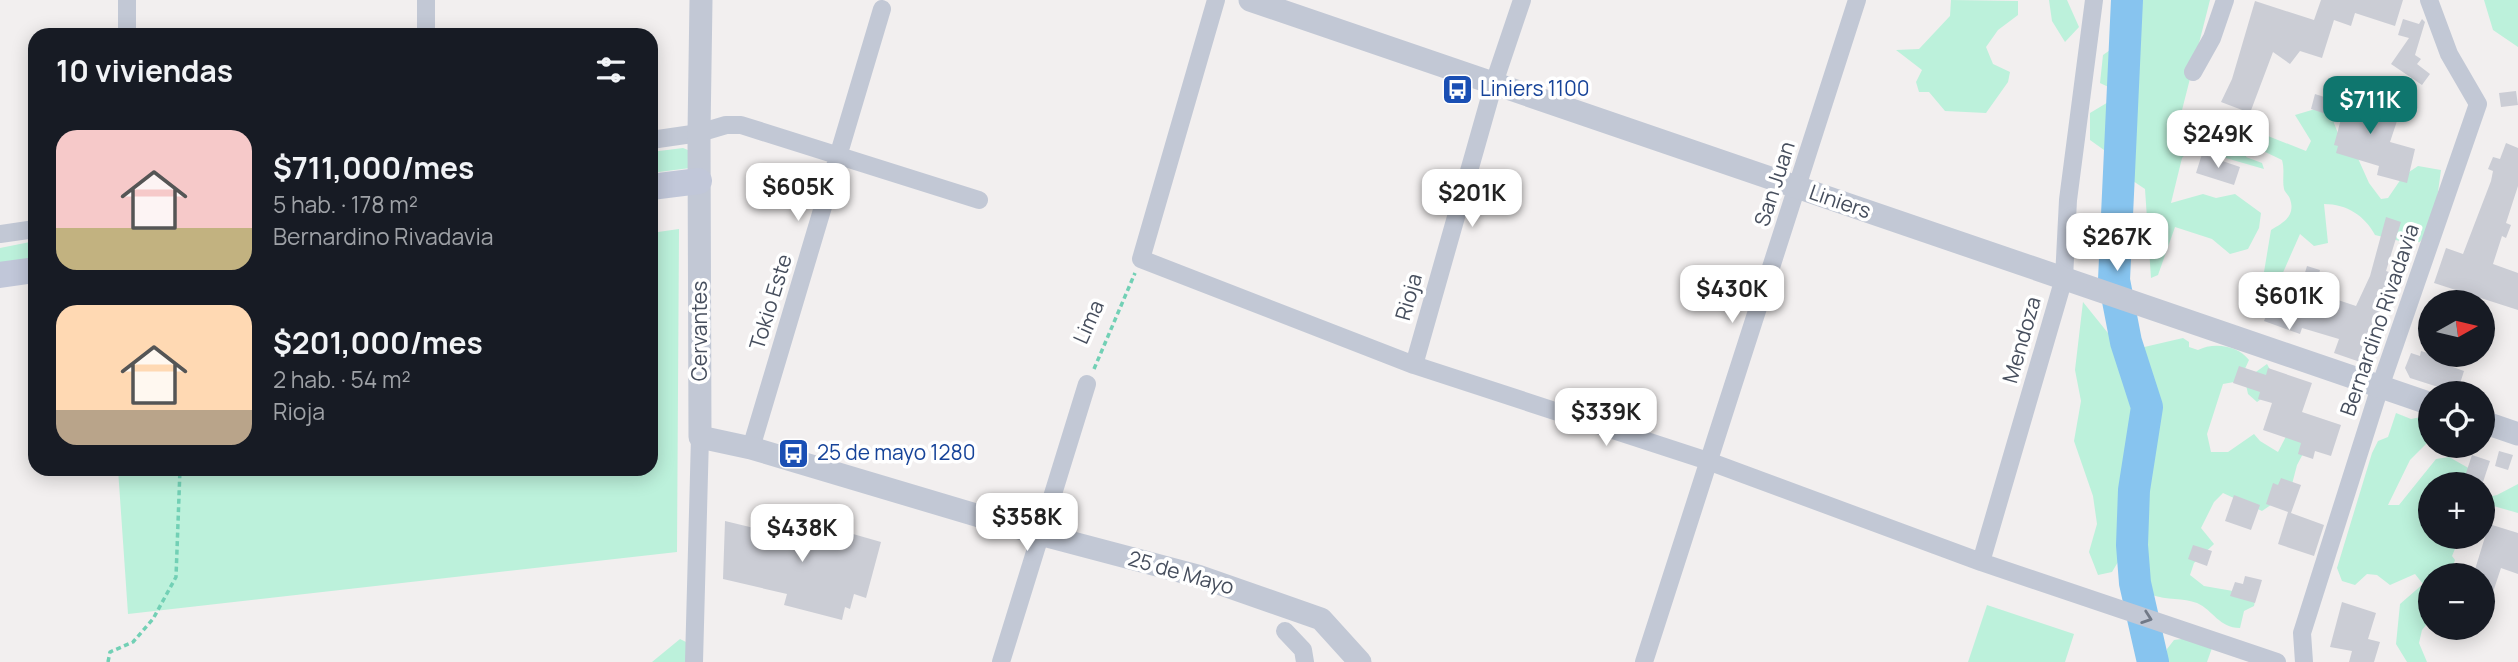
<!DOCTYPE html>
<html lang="es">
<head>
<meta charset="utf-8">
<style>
	:root { --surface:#171b24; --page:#20242c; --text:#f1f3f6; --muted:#9ea1a6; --accent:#0f766e }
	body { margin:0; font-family:Manrope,sans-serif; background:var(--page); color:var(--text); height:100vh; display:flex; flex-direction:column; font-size:26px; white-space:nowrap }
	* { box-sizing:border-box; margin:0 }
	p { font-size:23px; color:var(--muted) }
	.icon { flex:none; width:38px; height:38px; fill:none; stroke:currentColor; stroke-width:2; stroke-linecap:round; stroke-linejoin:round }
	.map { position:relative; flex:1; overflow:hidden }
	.panel { position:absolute; left:28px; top:28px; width:630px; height:448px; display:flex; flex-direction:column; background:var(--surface); border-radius:21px; box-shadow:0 4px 18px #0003 }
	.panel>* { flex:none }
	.needle { width:46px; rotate:82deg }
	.fabs { position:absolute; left:2418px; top:290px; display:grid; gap:14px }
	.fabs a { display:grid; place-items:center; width:77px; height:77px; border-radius:50%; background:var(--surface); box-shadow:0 4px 18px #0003; font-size:35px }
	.price { position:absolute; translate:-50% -60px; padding:0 16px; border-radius:14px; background:#fff; color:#222; font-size:23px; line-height:46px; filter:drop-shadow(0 2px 4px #0008) }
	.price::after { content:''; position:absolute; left:50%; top:42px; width:21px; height:16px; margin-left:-10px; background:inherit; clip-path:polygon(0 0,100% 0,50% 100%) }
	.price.current { background:var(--accent); color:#fff }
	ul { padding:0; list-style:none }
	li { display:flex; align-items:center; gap:21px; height:175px; padding:0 28px }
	li span { display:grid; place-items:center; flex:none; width:196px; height:140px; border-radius:21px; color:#555 }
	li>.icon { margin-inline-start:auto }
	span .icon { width:84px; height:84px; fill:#fffc; stroke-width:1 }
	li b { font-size:30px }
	h2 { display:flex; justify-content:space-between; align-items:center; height:84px; padding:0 28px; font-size:30px }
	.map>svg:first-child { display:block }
	.green { fill:#bcf1db }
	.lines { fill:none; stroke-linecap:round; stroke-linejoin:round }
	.river { stroke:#87c4ef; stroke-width:32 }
	.building { fill:#cbcdd5 }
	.path { stroke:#72d0b5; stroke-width:3.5; stroke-dasharray:5 3.5; stroke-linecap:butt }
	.minor { stroke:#c2c8d5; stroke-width:18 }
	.tertiary { stroke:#c2c8d5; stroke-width:23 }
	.secondary { stroke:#c1c7d9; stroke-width:26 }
	.oneway { stroke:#717987 }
	.labels { text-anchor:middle; stroke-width:7; stroke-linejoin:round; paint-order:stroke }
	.transit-label { font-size:21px; fill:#164399; stroke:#fff; text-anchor:start }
	.street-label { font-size:21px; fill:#464e5d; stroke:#fff }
</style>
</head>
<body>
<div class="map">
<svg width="2518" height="662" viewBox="0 0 2518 662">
	<rect width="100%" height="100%" fill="#f2efef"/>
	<path class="green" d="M 1951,0 L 2018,1 L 2018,15 L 1998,30 L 1986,47 L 1993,64 L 2010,72 L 2008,82 L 1986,113 L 1945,111 L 1929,92 L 1919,92 L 1916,82 L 1922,70 L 1896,50 L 1919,49 L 1950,16 Z
		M 2049,0 L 2067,0 L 2079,27 L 2065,42 L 2052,21 Z
		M 2115,0 L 2210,0 L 2181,114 L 2215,115 L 2306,151 L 2311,141 L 2295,115 L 2322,107 L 2329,110 L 2339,136 L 2356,154 L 2369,183 L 2381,199 L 2388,198 L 2403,176 L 2418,166 L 2441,170 L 2434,221 L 2420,242 L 2404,242 L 2375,235 C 2365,216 2347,204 2324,204 L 2328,243 L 2314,246 L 2300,234 L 2281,277 L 2268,287 L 2262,284 L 2271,230 C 2283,223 2296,216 2290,199 C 2289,195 2285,193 2284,189 C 2282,180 2285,170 2282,160 L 2259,149 L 2251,141 L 2246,157 L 2262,163 L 2264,169 L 2191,148 L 2182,158 L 2171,203 L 2203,194 L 2216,198 L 2235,194 L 2261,213 L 2259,228 L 2248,249 L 2230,254 L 2212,239 L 2175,227 L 2158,275 L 2151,278 L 2145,189 L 2133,181 L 2125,165 L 2090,140 L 2090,113 L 2115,98 L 2117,91 L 2100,83 L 2103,55 L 2123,41 L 2123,19 Z
		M 2484,0 L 2518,0 L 2518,47 L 2493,30 Z
		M 683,148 L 688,150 L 690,168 L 651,173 L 651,152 Z
		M 679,229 L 677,552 L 128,614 L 118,469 L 651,469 L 651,233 Z
		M 35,241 L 35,259 L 0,263 L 0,248 Z
		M 2083,302 L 2116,343 L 2140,348 L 2183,338 L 2189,342 L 2189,347 L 2198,350 C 2213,342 2238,345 2249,360 L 2243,373 L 2253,374 L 2267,364 L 2273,375 L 2264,397 L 2257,402 L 2248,394 L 2245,380 L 2223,384 L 2207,434 L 2211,452 L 2228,452 L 2254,434 L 2260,441 L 2278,452 L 2295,419 L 2312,437 L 2297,465 L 2290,492 L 2262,511 L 2223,493 L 2214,502 L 2201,528 L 2214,544 L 2194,563 L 2190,575 L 2204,586 L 2256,595 L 2254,606 L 2244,611 L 2240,628 C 2219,628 2213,610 2197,603 C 2184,598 2166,600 2152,595 L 2144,569 L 2118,562 L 2112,572 L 2098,575 L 2089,552 L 2097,524 L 2093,496 L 2074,441 L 2081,401 L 2075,370 Z
		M 2396,413 L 2411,419 L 2431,415 L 2431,439 L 2410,460 L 2388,505 L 2399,505 L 2436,459 L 2449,457 L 2472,470 L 2474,485 L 2431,485 L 2431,537 L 2460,537 L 2452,556 L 2455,560 L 2450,575 L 2431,576 L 2431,619 L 2422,630 L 2419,643 L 2427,662 L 2407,662 L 2396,644 L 2400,604 L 2423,584 L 2415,574 L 2390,585 L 2377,575 L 2367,574 L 2355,585 L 2342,581 L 2337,568 L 2372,453 L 2378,441 L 2388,437 Z
		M 2518,484 L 2518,513 L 2490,505 L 2483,507 L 2483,498 L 2497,495 Z
		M 1987,605 L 2074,634 L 2065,662 L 1968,662 Z
		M 2189,638 L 2212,648 L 2207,662 L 2167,662 L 2167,649 L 2174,640 Z
		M 680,639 L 690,644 L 692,662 L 652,662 Z"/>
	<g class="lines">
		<path class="river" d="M 2127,0 L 2114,280 L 2126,342 L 2147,407 L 2134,490 L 2132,545 L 2135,583 L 2153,662"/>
	</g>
	<path class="building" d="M 2321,0 L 2403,0 L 2395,26 L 2355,13 L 2351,26 L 2334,20 L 2322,58 L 2300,51 L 2290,64 L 2273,52 L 2250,113 L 2221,102 L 2232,79 L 2255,1 L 2314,20 Z
		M 2403,19 L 2419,24 L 2422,19 L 2425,22 L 2415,55 L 2421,59 L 2417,64 L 2430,74 L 2422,85 L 2391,64 L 2409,38 L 2398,35 Z
		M 2381,91 L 2394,95 L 2390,109 L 2400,112 L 2390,142 L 2415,149 L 2407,183 L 2377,175 L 2379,166 L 2336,153 L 2338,146 L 2334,145 L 2341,119 L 2311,109 L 2315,94 L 2374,113 Z
		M 2516,91 L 2518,105 L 2501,107 L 2499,93 Z
		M 2506,143 L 2518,148 L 2518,186 L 2506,223 L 2511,225 L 2506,238 L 2502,236 L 2493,264 L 2518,273 L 2518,310 L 2434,283 L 2446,248 L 2463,254 L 2491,181 L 2493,171 L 2488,169 L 2493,157 L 2500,159 Z
		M 2202,154 L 2240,167 L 2234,185 L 2196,173 Z
		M 2386,217 L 2401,222 L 2386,271 L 2401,276 L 2395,296 L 2388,294 L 2375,335 L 2382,337 L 2374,359 L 2366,364 L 2334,353 L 2339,339 L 2302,328 L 2300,334 L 2264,321 L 2266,316 L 2261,314 L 2262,310 L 2248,306 L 2257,277 L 2299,292 L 2307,266 L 2320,270 L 2314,292 L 2356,306 L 2370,276 Z
		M 2421,351 L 2438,356 L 2436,361 L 2464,371 L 2457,393 L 2410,378 L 2405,368 L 2411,353 L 2420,356 Z
		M 2239,366 L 2266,375 L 2268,368 L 2312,383 L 2302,412 L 2341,425 L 2331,456 L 2315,451 L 2313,459 L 2298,454 L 2301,443 L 2263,430 L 2272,403 L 2258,399 L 2260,392 L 2233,383 Z
		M 2499,451 L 2513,455 L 2508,470 L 2495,466 Z
		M 2472,455 L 2490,461 L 2482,485 L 2462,485 Z
		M 2281,478 L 2301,485 L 2291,513 L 2324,525 L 2314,556 L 2278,544 L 2288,512 L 2266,504 L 2273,483 L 2278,485 Z
		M 2234,495 L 2260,505 L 2251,530 L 2225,521 Z
		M 756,520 L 808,534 L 811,522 L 881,542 L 866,598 L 854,594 L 850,609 L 845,607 L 842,620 L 784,605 L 787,594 L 723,579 L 725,521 L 754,528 Z
		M 2489,524 L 2518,533 L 2518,574 L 2501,568 L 2486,613 L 2483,613 L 2483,576 L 2473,576 Z
		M 2193,545 L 2212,551 L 2207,566 L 2188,559 Z
		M 2245,576 L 2262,580 L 2255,603 L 2230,596 L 2235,582 L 2243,584 Z
		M 2342,602 L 2376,613 L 2368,639 L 2380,642 L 2374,662 L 2349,662 L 2352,651 L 2330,647 Z"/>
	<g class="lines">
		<path class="path" d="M 1094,369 L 1135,273
			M 108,662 L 110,652 L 133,642 L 153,619 L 176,577 L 180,469"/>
		<path class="minor" d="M 127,0 L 127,35
			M 1216,0 L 1141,259 L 1414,365 L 1708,461 L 1981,562 L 2277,662
			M 426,35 L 426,0
			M 2193,72 L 2212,38 L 2225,0
			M 651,140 L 699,133 L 726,125 L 741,125 L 979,200
			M 0,234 L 35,229
			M 1414,365 L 1494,83 L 1522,0
			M 751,448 L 882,9
			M 1981,562 L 2064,278 L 2068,200 L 2094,0
			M 1285,631 L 1303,650 L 1305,662
			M 694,662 L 700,437
			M 1001,662 L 1087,384
			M 1644,662 L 1857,0
			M 2304,662 L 2302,633 L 2380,387 L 2478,104 L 2449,54 L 2429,0"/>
		<path class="tertiary" d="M 701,0 L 699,133 L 700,437 L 751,448 L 1043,535 L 1198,576 L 1321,619 L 1360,662
			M 1250,0 L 2431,404
			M 2483,422 L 2518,434"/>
		<path class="secondary" d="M 651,187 L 699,181
			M 0,275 L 35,270"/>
	</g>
	<defs><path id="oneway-chevron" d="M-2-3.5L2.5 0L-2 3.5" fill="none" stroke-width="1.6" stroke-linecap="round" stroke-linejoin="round" transform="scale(1.75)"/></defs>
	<use class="oneway" href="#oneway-chevron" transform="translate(2147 618) rotate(19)"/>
	<defs>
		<symbol id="bus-square" viewBox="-11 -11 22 22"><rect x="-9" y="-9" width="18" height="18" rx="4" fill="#1a4fb4" stroke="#fff"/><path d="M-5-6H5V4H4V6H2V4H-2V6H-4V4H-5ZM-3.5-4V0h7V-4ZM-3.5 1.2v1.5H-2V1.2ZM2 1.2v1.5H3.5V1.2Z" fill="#fff"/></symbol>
	</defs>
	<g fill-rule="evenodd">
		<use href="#bus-square" x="1440" y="72" width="35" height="35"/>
		<use href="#bus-square" x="776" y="436" width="35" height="35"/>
	</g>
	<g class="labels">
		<g class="transit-label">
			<text x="1480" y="96">Liniers 1100</text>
			<text x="817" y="460">25 de mayo 1280</text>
		</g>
		<g class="street-label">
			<text transform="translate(1775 184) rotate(-72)" y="7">San Juan</text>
			<text transform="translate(1840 202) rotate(19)" y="7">Liniers</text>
			<text transform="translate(1409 297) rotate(-74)" y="7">Rioja</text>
			<text transform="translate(771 302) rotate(-73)" y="7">Tokio Este</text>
			<text transform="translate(2380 320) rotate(-71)" y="7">Bernardino Rivadavia</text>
			<text transform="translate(1089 322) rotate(-66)" y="7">Lima</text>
			<text transform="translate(700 331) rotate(-90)" y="7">Cervantes</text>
			<text transform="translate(2022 340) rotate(-74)" y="7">Mendoza</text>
			<text transform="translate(1181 573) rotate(16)" y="7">25 de Mayo</text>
		</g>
	</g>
</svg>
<div class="fabs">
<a><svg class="needle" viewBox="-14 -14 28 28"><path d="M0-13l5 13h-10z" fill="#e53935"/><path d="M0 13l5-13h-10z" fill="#9ea1a6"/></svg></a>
<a><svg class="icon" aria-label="locate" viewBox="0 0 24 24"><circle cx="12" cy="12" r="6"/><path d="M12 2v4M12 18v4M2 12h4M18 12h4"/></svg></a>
<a>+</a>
<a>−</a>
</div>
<b class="price current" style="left:2370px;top:136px">$711K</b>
<b class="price" style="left:2218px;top:170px">$249K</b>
<b class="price" style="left:798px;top:223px">$605K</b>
<b class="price" style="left:1472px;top:229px">$201K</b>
<b class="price" style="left:2117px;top:273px">$267K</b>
<b class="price" style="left:1732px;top:325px">$430K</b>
<b class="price" style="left:2289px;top:332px">$601K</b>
<b class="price" style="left:1606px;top:448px">$339K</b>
<b class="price" style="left:1027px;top:553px">$358K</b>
<b class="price" style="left:802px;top:564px">$438K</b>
<section class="panel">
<h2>10 viviendas<svg class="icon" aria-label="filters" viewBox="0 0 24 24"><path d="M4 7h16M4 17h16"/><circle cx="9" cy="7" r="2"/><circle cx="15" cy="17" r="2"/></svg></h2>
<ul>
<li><span style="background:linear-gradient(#f6c9c9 70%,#c2b280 0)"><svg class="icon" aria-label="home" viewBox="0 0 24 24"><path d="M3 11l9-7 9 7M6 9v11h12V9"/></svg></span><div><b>$711,000/mes</b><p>5 hab. · 178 m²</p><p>Bernardino Rivadavia</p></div></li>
<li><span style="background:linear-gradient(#ffd9b3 75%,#b9a48a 0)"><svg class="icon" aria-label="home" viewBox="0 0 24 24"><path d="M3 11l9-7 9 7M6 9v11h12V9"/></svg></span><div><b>$201,000/mes</b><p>2 hab. · 54 m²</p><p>Rioja</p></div></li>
</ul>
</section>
</div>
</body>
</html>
